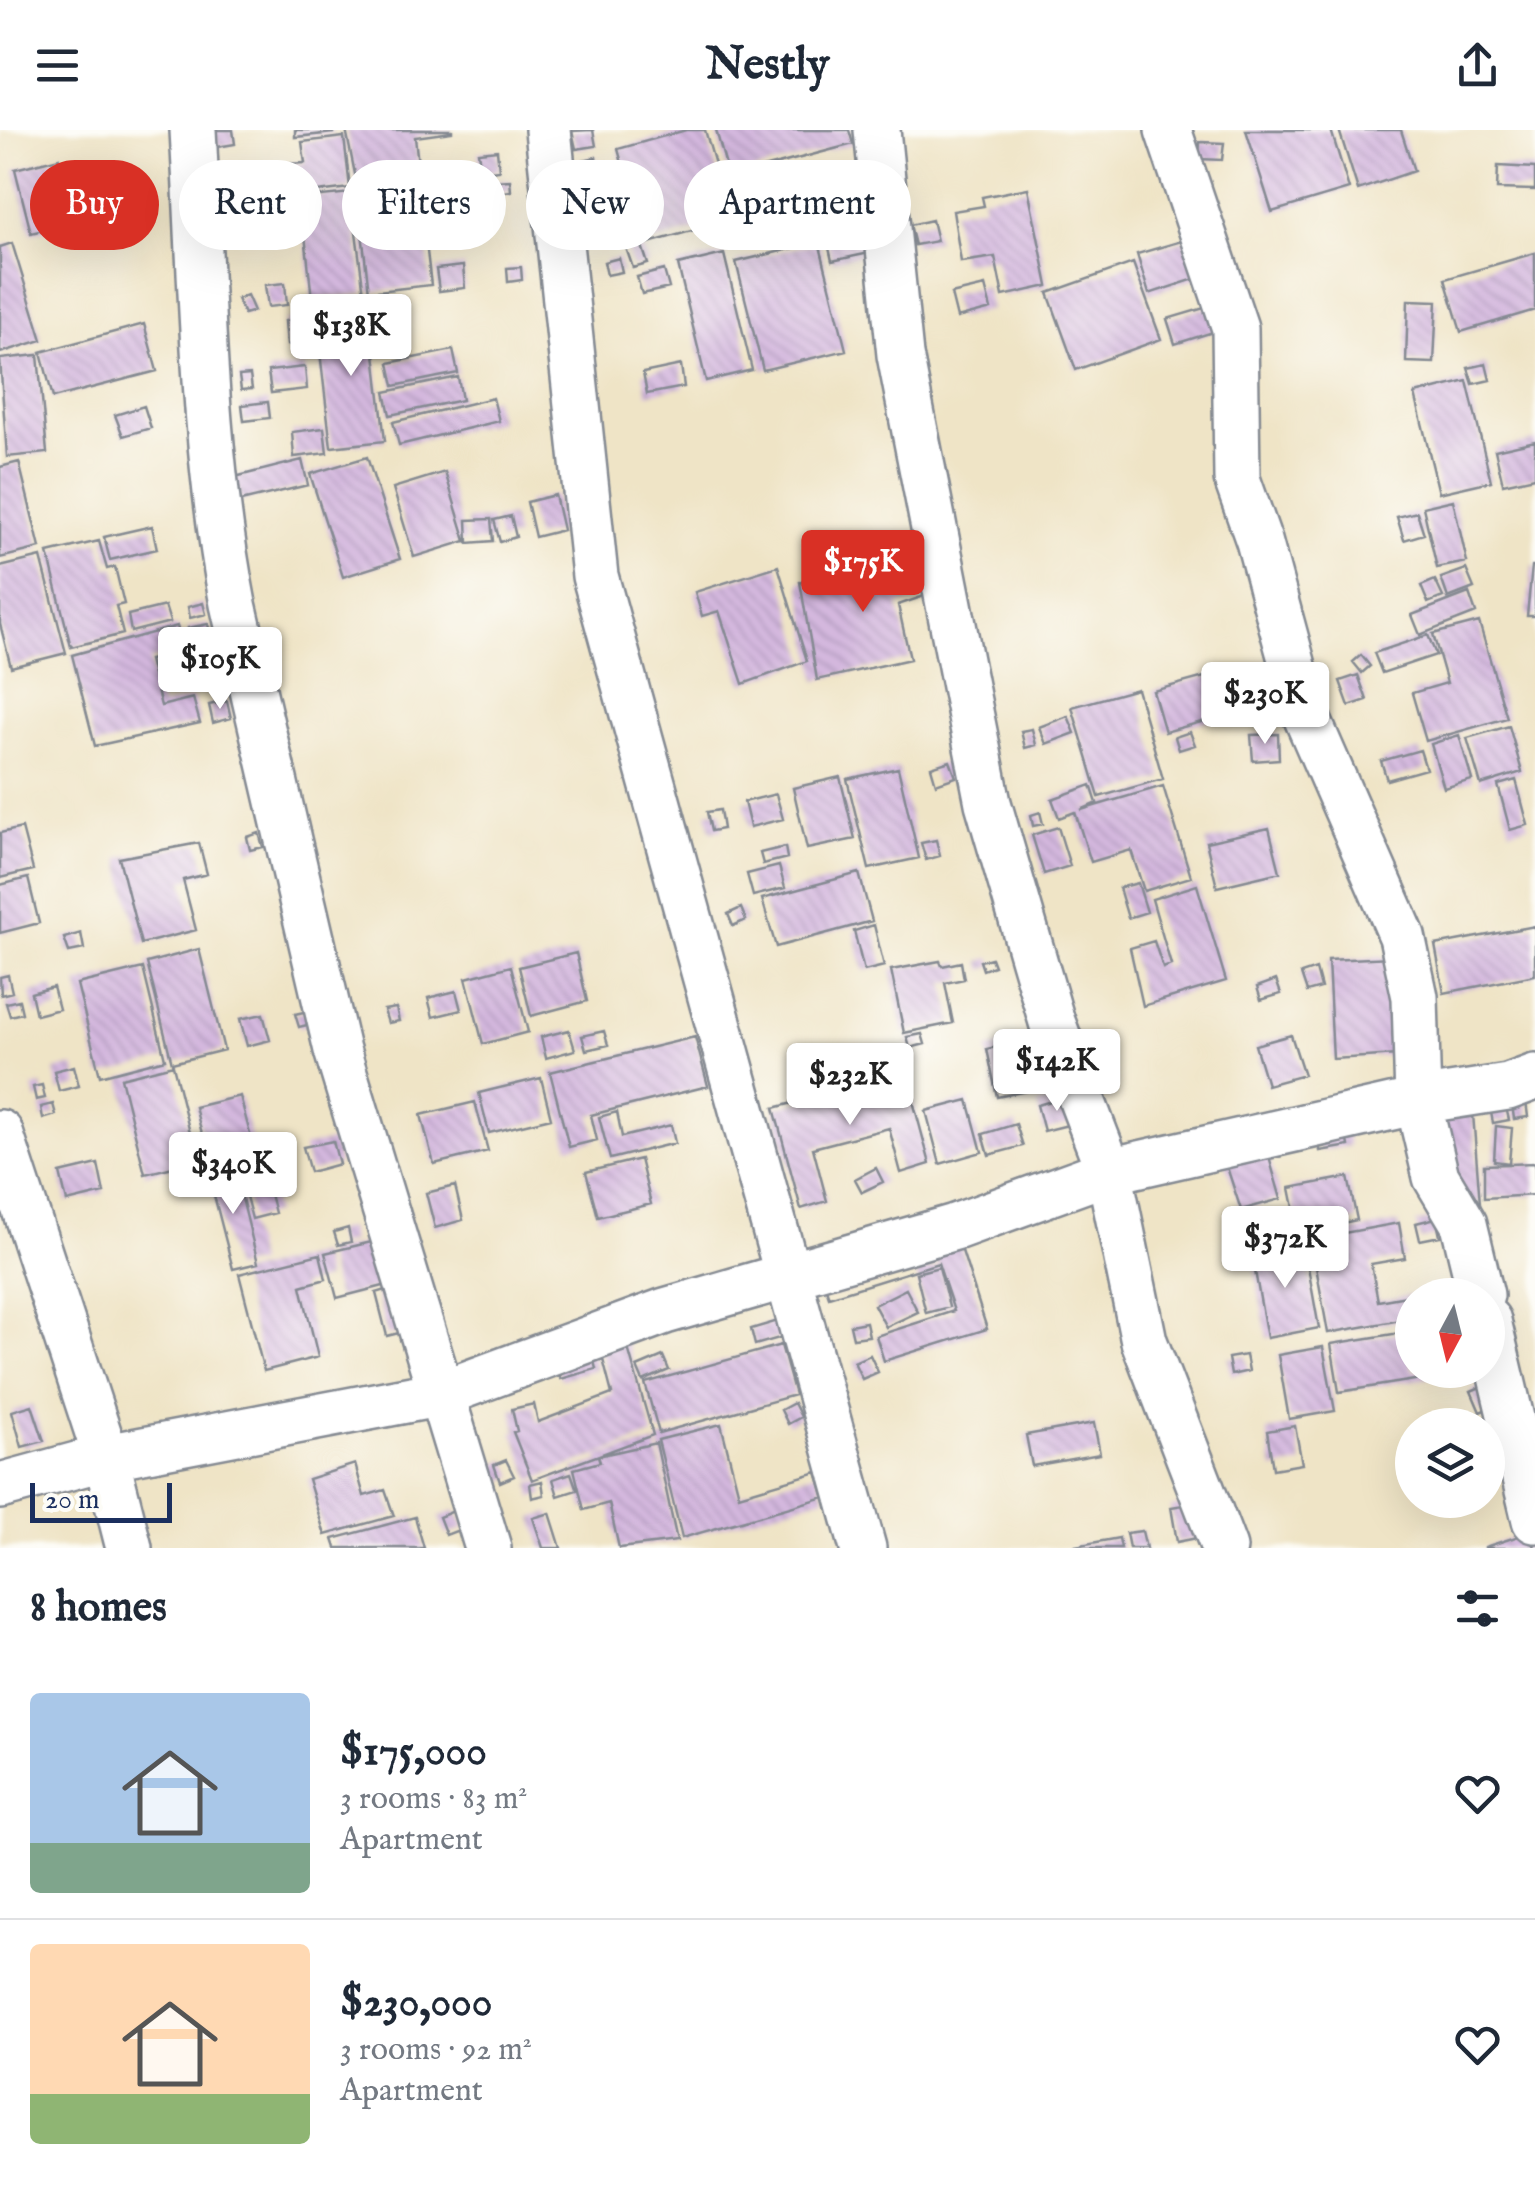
<!DOCTYPE html>
<html lang="en">
<head>
<meta charset="utf-8">
<style>
	:root { --surface:#fff; --page:#f2f2f3; --text:#1f2937; --muted:#747a83; --line:#e0e1e3; --accent:#d93025 }
	body { margin:0; font-family:"IM FELL English",serif; background:var(--page); color:var(--text); height:100vh; display:flex; flex-direction:column; font-size:38px; white-space:nowrap }
	* { box-sizing:border-box; margin:0 }
	p { font-size:32px; color:var(--muted) }
	.icon { flex:none; width:55px; height:55px; fill:none; stroke:currentColor; stroke-width:2; stroke-linecap:round; stroke-linejoin:round }
	.map { position:relative; height:1418px; overflow:hidden }
	.details { display:flex; flex-direction:column; background:var(--surface); flex:1 }
	.details>* { flex:none }
	.banner { position:absolute; left:30px; top:30px; width:1000px; height:90px; display:flex; gap:20px }
	.needle { width:65px; rotate:187deg }
	.controls { position:absolute; left:1395px; top:1148px; display:grid; gap:20px }
	.controls a { display:grid; place-items:center; width:110px; height:110px; border-radius:50%; background:var(--surface); box-shadow:0 10px 40px #0002; font-size:50px }
	.scale { position:absolute; left:30px; bottom:25px; width:142px; box-sizing:border-box; padding-left:10px; border:5px solid #1b2f5e; border-top:0; font-size:28px; line-height:35px; white-space:nowrap; color:#1b2f5e; -webkit-text-stroke:8px #fdfcf7; paint-order:stroke }
	.price { position:absolute; translate:-50% -85px; padding:0 22px; border-radius:10px; background:#fff; color:#222; font-size:32px; line-height:65px; filter:drop-shadow(0 2px 5px #0008) }
	.price::after { content:''; position:absolute; left:50%; top:60px; width:30px; height:22px; margin-left:-15px; background:inherit; clip-path:polygon(0 0,100% 0,50% 100%) }
	.price.selected { background:var(--accent); color:#fff }
	ul { padding:0; list-style:none }
	li { display:flex; align-items:center; gap:30px; height:250px; padding:0 30px }
	li+li { border-top:2px solid var(--line) }
	li span { display:grid; place-items:center; flex:none; width:280px; height:200px; border-radius:10px; color:#555 }
	li>.icon { margin-inline-start:auto }
	span .icon { width:120px; height:120px; fill:#fffc; stroke-width:1 }
	li b { font-size:42px }
	h2 { display:flex; justify-content:space-between; align-items:center; height:120px; padding:0 30px; font-size:42px }
	.chip { padding:0 35px; border-radius:45px; background:var(--surface); box-shadow:0 10px 40px #0002; font-size:35px; line-height:90px }
	.chip.selected { background:var(--accent); color:#fff }
	header { display:flex; justify-content:space-between; align-items:center; height:130px; padding:0 30px; background:var(--surface); font-size:45px; font-weight:700 }
	.map>svg:first-child { display:block }
	.building { fill:url(#building-back-hatch) }
	.lines { fill:none; stroke-linecap:round; stroke-linejoin:round }
	.street-casing { stroke:#858a92; stroke-width:50 }
	.street { stroke:#fff; stroke-width:45 }
</style>
</head>
<body>
<header><svg class="icon" aria-label="menu" viewBox="0 0 24 24"><path d="M4 6h16M4 12h16M4 18h16"/></svg>Nestly<svg class="icon" aria-label="share" viewBox="0 0 24 24"><path d="M12 15V3M7 8l5-5 5 5M5 13v7h14v-7"/></svg></header>
<div class="map">
<svg width="1535" height="1418" viewBox="0 0 1535 1418">
	<defs>
		<pattern id="building-back-hatch" width="6" height="6" patternUnits="userSpaceOnUse" patternTransform="scale(2.5)"><rect width="6" height="6" fill="#d4b8de"/><path d="M-1 5l2 2M0 0l6 6M5-1l2 2" fill="none" stroke="#b59ec1"/></pattern>
	</defs>
	<rect width="100%" height="100%" fill="#fdfcf7"/>
	<filter id="ink" filterUnits="userSpaceOnUse"><feTurbulence type="fractalNoise" baseFrequency=".01" numOctaves="2"/><feDisplacementMap in="SourceGraphic" scale="20" xChannelSelector="R" yChannelSelector="G"/><feConvolveMatrix kernelMatrix="1 2 1 2 8 2 1 2 1" color-interpolation-filters="sRGB"/></filter>
	<filter id="wash" filterUnits="userSpaceOnUse"><feTurbulence type="fractalNoise" baseFrequency=".0048" numOctaves="4" result="noise"/><feDisplacementMap in="SourceGraphic" scale="40" xChannelSelector="R" yChannelSelector="G"/><feGaussianBlur stdDeviation="2.25" result="paint"/><feColorMatrix in="noise" values="0 0 0 0 0 0 0 0 0 0 0 0 0 0 0 0 0 1.4 0 .05"/><feComposite in="paint" operator="in"/></filter>
	<g filter="url(#wash)">
		<rect width="100%" height="100%" fill="#efe4c6"/>
		<g id="blocks">
			<path class="building" d="M 215,0 L 233,0 L 235,14 L 217,17 Z
				M 295,0 L 333,0 L 333,3 L 295,7 Z
				M 346,0 L 452,0 L 452,2 L 415,7 L 419,43 L 356,49 Z
				M 593,0 L 596,16 L 576,19 L 572,1 Z
				M 686,0 L 705,0 L 731,90 L 645,114 L 618,19 Z
				M 716,0 L 849,0 L 853,14 L 729,47 Z
				M 1246,0 L 1331,0 L 1349,59 L 1272,82 Z
				M 1339,0 L 1401,0 L 1414,41 L 1358,60 Z
				M 344,7 L 350,58 L 292,65 L 288,34 L 305,33 L 302,12 Z
				M 1200,12 L 1224,13 L 1222,30 L 1199,29 Z
				M 497,20 L 499,40 L 481,42 L 478,22 Z
				M 596,27 L 603,55 L 582,60 L 575,32 Z
				M 59,28 L 76,92 L 31,103 L 15,39 Z
				M 1498,36 L 1535,38 L 1535,60 L 1497,59 Z
				M 510,50 L 511,61 L 497,63 L 495,51 Z
				M 275,53 L 276,68 L 257,70 L 255,55 Z
				M 419,54 L 431,155 L 369,162 L 357,60 Z
				M 1028,58 L 1048,156 L 1003,166 L 995,127 L 961,132 L 953,81 L 984,76 L 982,67 Z
				M 351,63 L 364,164 L 312,169 L 301,68 Z
				M 271,74 L 274,95 L 252,98 L 249,77 Z
				M 932,90 L 937,111 L 915,115 L 910,95 Z
				M 870,99 L 874,122 L 832,131 L 827,109 Z
				M 1185,110 L 1198,148 L 1149,164 L 1137,124 Z
				M 819,112 L 846,220 L 763,240 L 736,132 Z
				M 12,113 L 42,210 L 0,223 L 0,117 Z
				M 641,113 L 648,134 L 633,138 L 626,118 Z
				M 1535,123 L 1535,180 L 1461,202 L 1445,149 Z
				M 724,124 L 752,240 L 706,251 L 678,135 Z
				M 619,128 L 622,142 L 607,145 L 604,132 Z
				M 1133,133 L 1161,209 L 1076,240 L 1048,163 Z
				M 463,136 L 465,158 L 439,161 L 436,139 Z
				M 521,137 L 522,150 L 508,152 L 507,138 Z
				M 664,140 L 669,158 L 642,164 L 637,147 Z
				M 285,153 L 287,175 L 268,177 L 265,155 Z
				M 985,156 L 991,179 L 957,188 L 951,164 Z
				M 247,165 L 254,181 L 244,184 L 237,169 Z
				M 1408,170 L 1437,171 L 1434,233 L 1406,232 Z
				M 1221,173 L 1229,197 L 1175,214 L 1167,189 Z
				M 370,180 L 385,311 L 331,317 L 316,187 Z
				M 308,188 L 311,211 L 287,215 L 285,191 Z
				M 144,194 L 157,241 L 53,268 L 41,222 Z
				M 453,220 L 458,243 L 394,256 L 389,233 Z
				M 38,225 L 47,323 L 7,327 L 0,229 Z
				M 1486,234 L 1490,250 L 1473,254 L 1468,238 Z
				M 681,235 L 684,257 L 647,264 L 643,243 Z
				M 305,237 L 307,259 L 271,263 L 268,241 Z
				M 250,245 L 252,259 L 241,260 L 239,246 Z
				M 458,247 L 462,270 L 390,285 L 385,262 Z
				M 1467,251 L 1491,351 L 1439,363 L 1415,264 Z
				M 493,268 L 499,291 L 399,315 L 393,292 Z
				M 268,272 L 270,288 L 244,291 L 242,275 Z
				M 144,276 L 151,298 L 123,306 L 115,285 Z
				M 324,298 L 327,323 L 294,327 L 292,302 Z
				M 1535,311 L 1535,347 L 1503,354 L 1495,320 Z
				M 367,327 L 400,429 L 343,447 L 310,344 Z
				M 302,330 L 308,355 L 241,371 L 235,347 Z
				M 19,332 L 40,418 L 0,428 L 0,337 Z
				M 445,342 L 466,411 L 414,427 L 393,358 Z
				M 555,365 L 563,400 L 535,407 L 527,372 Z
				M 1453,370 L 1467,432 L 1437,438 L 1423,377 Z
				M 1417,382 L 1424,404 L 1404,410 L 1397,387 Z
				M 511,386 L 516,407 L 500,412 L 494,390 Z
				M 491,389 L 493,411 L 468,413 L 467,390 Z
				M 152,396 L 157,419 L 110,430 L 104,407 Z
				M 99,411 L 107,439 L 115,437 L 124,474 L 116,476 L 123,504 L 71,517 L 48,423 Z
				M 927,424 L 939,461 L 898,475 L 910,529 L 817,550 L 800,452 Z
				M 41,427 L 66,523 L 11,537 L 0,494 L 0,437 Z
				M 778,436 L 807,531 L 743,554 L 719,481 L 702,486 L 695,462 Z
				M 1532,436 L 1535,436 L 1535,486 L 1527,486 Z
				M 1466,439 L 1474,458 L 1448,468 L 1441,448 Z
				M 1435,450 L 1443,467 L 1428,473 L 1421,456 Z
				M 1469,463 L 1476,483 L 1420,505 L 1412,485 Z
				M 203,473 L 206,484 L 190,488 L 188,477 Z
				M 165,476 L 170,492 L 131,502 L 128,485 Z
				M 1479,492 L 1507,588 L 1426,611 L 1412,563 L 1447,553 L 1433,504 Z
				M 208,494 L 211,507 L 191,511 L 188,498 Z
				M 177,496 L 184,522 L 149,530 L 161,576 L 193,568 L 200,593 L 95,616 L 72,525 Z
				M 1428,505 L 1436,525 L 1382,543 L 1374,523 Z
				M 1361,525 L 1370,536 L 1362,543 L 1353,532 Z
				M 1219,543 L 1231,584 L 1165,602 L 1153,561 Z
				M 1358,545 L 1367,570 L 1349,576 L 1340,551 Z
				M 1137,559 L 1163,649 L 1099,667 L 1072,577 Z
				M 227,571 L 231,588 L 213,593 L 209,575 Z
				M 1068,586 L 1075,603 L 1046,614 L 1039,597 Z
				M 1509,596 L 1522,642 L 1481,655 L 1467,608 Z
				M 1032,599 L 1036,615 L 1025,618 L 1021,601 Z
				M 1190,602 L 1195,615 L 1179,620 L 1175,607 Z
				M 1278,604 L 1279,629 L 1253,631 L 1251,605 Z
				M 1459,605 L 1472,650 L 1444,658 L 1431,614 Z
				M 1420,620 L 1426,639 L 1387,650 L 1381,631 Z
				M 950,631 L 956,647 L 936,654 L 931,637 Z
				M 898,638 L 919,728 L 869,739 L 847,649 Z
				M 840,647 L 855,709 L 807,719 L 793,658 Z
				M 1516,650 L 1528,695 L 1510,700 L 1498,655 Z
				M 1091,655 L 1097,673 L 1081,680 L 1163,656 L 1191,747 L 1144,761 L 1131,720 L 1091,732 L 1075,682 L 1059,688 L 1052,669 Z
				M 776,664 L 783,689 L 750,697 L 744,672 Z
				M 720,680 L 723,699 L 711,701 L 707,682 Z
				M 1040,682 L 1043,694 L 1033,696 L 1031,685 Z
				M 1058,697 L 1070,736 L 1044,744 L 1032,705 Z
				M 22,698 L 33,740 L 0,748 L 0,703 Z
				M 1269,698 L 1280,742 L 1217,757 L 1206,712 Z
				M 259,703 L 263,717 L 250,720 L 247,707 Z
				M 936,710 L 940,726 L 926,730 L 921,713 Z
				M 199,713 L 207,744 L 183,750 L 196,800 L 141,814 L 119,728 Z
				M 785,717 L 787,728 L 763,734 L 760,723 Z
				M 779,736 L 785,758 L 753,766 L 747,744 Z
				M 859,743 L 872,791 L 776,817 L 762,769 Z
				M 28,748 L 39,793 L 0,803 L 0,755 Z
				M 1138,753 L 1147,782 L 1128,788 L 1119,758 Z
				M 1197,755 L 1226,851 L 1143,876 L 1130,818 L 1154,811 L 1163,838 L 1171,835 L 1152,769 Z
				M 741,778 L 746,790 L 733,796 L 728,784 Z
				M 874,795 L 884,836 L 864,841 L 854,801 Z
				M 1535,796 L 1535,845 L 1444,863 L 1435,815 Z
				M 81,803 L 84,819 L 69,822 L 64,808 Z
				M 199,819 L 224,920 L 172,933 L 147,833 Z
				M 576,823 L 587,871 L 531,886 L 519,837 Z
				M 1392,827 L 1397,925 L 1333,929 L 1328,830 Z
				M 991,828 L 994,836 L 983,840 L 980,831 Z
				M 940,831 L 942,836 L 961,832 L 964,849 L 945,853 L 953,893 L 904,903 L 891,840 Z
				M 511,836 L 528,902 L 483,914 L 466,848 Z
				M 143,838 L 165,929 L 100,946 L 77,854 Z
				M 1316,839 L 1321,858 L 1307,862 L 1301,844 Z
				M 8,845 L 12,862 L 1,865 L 0,847 Z
				M 1276,850 L 1281,864 L 1261,870 L 1257,857 Z
				M 53,857 L 59,879 L 36,885 L 31,863 Z
				M 456,861 L 461,880 L 433,887 L 428,868 Z
				M 19,870 L 22,883 L 10,886 L 6,873 Z
				M 396,878 L 399,891 L 388,893 L 384,880 Z
				M 308,881 L 311,894 L 299,897 L 295,884 Z
				M 263,884 L 270,910 L 247,916 L 240,889 Z
				M 569,900 L 575,920 L 546,928 L 541,907 Z
				M 604,901 L 608,915 L 586,920 L 582,906 Z
				M 922,904 L 925,914 L 910,918 L 907,907 Z
				M 1291,905 L 1304,945 L 1267,955 L 1255,915 Z
				M 1046,906 L 1056,955 L 997,967 L 987,919 Z
				M 695,907 L 708,956 L 591,985 L 597,1010 L 569,1017 L 550,942 Z
				M 903,934 L 930,1034 L 901,1043 L 889,998 L 813,1018 L 827,1071 L 801,1079 L 774,978 L 880,950 L 878,942 Z
				M 173,935 L 197,1031 L 145,1044 L 121,948 Z
				M 74,936 L 79,956 L 59,961 L 54,941 Z
				M 541,948 L 551,988 L 489,1003 L 479,963 Z
				M 42,955 L 45,968 L 36,970 L 33,957 Z
				M 240,966 L 255,1023 L 210,1034 L 195,977 Z
				M 1069,966 L 1076,993 L 1044,1001 L 1037,975 Z
				M 1504,969 L 1509,990 L 1493,993 L 1489,972 Z
				M 968,970 L 982,1022 L 940,1034 L 926,981 Z
				M 1472,971 L 1480,1074 L 1451,1076 L 1443,973 Z
				M 1526,971 L 1528,987 L 1514,989 L 1512,974 Z
				M 475,972 L 488,1021 L 434,1034 L 421,985 Z
				M 53,974 L 56,985 L 43,989 L 41,977 Z
				M 617,982 L 622,1007 L 671,995 L 675,1013 L 610,1029 L 599,987 Z
				M 1345,993 L 1349,1016 L 1320,1021 L 1317,999 Z
				M 1016,994 L 1023,1016 L 989,1025 L 983,1004 Z
				M 1496,996 L 1512,998 L 1509,1033 L 1494,1031 Z
				M 1264,1010 L 1281,1069 L 1241,1080 L 1222,1022 Z
				M 333,1011 L 339,1034 L 310,1042 L 303,1017 Z
				M 640,1029 L 651,1074 L 598,1087 L 586,1042 Z
				M 261,1030 L 275,1083 L 252,1089 L 238,1036 Z
				M 1535,1033 L 1535,1065 L 1484,1068 L 1484,1035 Z
				M 98,1034 L 104,1063 L 67,1072 L 60,1043 Z
				M 234,1036 L 258,1133 L 233,1139 L 208,1042 Z
				M 876,1038 L 883,1052 L 862,1062 L 855,1049 Z
				M 1348,1047 L 1357,1090 L 1299,1102 L 1290,1058 Z
				M 455,1056 L 463,1090 L 435,1098 L 426,1063 Z
				M 1436,1088 L 1440,1106 L 1420,1110 L 1416,1093 Z
				M 1399,1093 L 1405,1128 L 1371,1134 L 1378,1171 L 1412,1165 L 1412,1188 L 1328,1203 L 1311,1109 Z
				M 348,1098 L 351,1112 L 338,1115 L 334,1102 Z
				M 956,1102 L 987,1199 L 884,1231 L 876,1206 L 954,1181 L 938,1133 L 829,1167 L 821,1144 Z
				M 380,1110 L 391,1154 L 337,1168 L 325,1123 Z
				M 1304,1115 L 1319,1198 L 1267,1208 L 1252,1124 Z
				M 320,1124 L 326,1149 L 301,1156 L 318,1227 L 264,1241 L 239,1144 Z
				M 939,1137 L 949,1177 L 926,1183 L 916,1143 Z
				M 396,1157 L 407,1201 L 387,1206 L 376,1163 Z
				M 906,1159 L 918,1182 L 886,1197 L 874,1175 Z
				M 778,1191 L 783,1207 L 755,1215 L 751,1199 Z
				M 866,1192 L 869,1206 L 853,1208 L 850,1195 Z
				M 1412,1201 L 1412,1240 L 1465,1242 L 1339,1262 L 1331,1214 Z
				M 626,1211 L 653,1305 L 532,1350 L 513,1302 L 517,1301 L 512,1279 L 534,1274 L 538,1292 L 612,1264 L 600,1218 Z
				M 781,1215 L 795,1265 L 659,1303 L 645,1253 Z
				M 1323,1217 L 1335,1281 L 1289,1289 L 1278,1225 Z
				M 591,1220 L 596,1239 L 561,1249 L 555,1231 Z
				M 870,1225 L 878,1242 L 862,1249 L 854,1232 Z
				M 1246,1225 L 1249,1241 L 1231,1245 L 1228,1228 Z
				M 663,1226 L 669,1240 L 643,1251 L 637,1237 Z
				M 1497,1250 L 1506,1271 L 1480,1282 L 1471,1261 Z
				M 794,1273 L 801,1287 L 788,1294 L 781,1280 Z
				M 32,1275 L 44,1311 L 22,1317 L 12,1281 Z
				M 1094,1293 L 1100,1324 L 1032,1336 L 1026,1305 Z
				M 721,1294 L 739,1365 L 817,1342 L 825,1367 L 682,1408 L 658,1310 Z
				M 1295,1296 L 1302,1334 L 1273,1339 L 1267,1301 Z
				M 656,1313 L 677,1411 L 619,1418 L 609,1373 L 584,1380 L 574,1339 L 600,1332 L 598,1326 Z
				M 506,1330 L 514,1346 L 500,1352 L 494,1335 Z
				M 355,1334 L 364,1366 L 385,1360 L 394,1386 L 325,1405 L 308,1349 Z
				M 571,1343 L 577,1360 L 558,1366 L 553,1349 Z
				M 542,1351 L 544,1365 L 532,1368 L 530,1354 Z
				M 1196,1373 L 1202,1407 L 1177,1412 L 1171,1377 Z
				M 456,1380 L 464,1398 L 446,1405 L 439,1387 Z
				M 550,1383 L 561,1418 L 543,1418 L 533,1388 Z
				M 415,1387 L 424,1418 L 336,1418 L 333,1409 Z
				M 1142,1401 L 1146,1418 L 1129,1418 L 1126,1403 Z
				M 1531,1402 L 1535,1418 L 1485,1418 L 1485,1417 Z
				M 1119,1408 L 1121,1418 L 1075,1418 L 1075,1416 Z"/>
		</g>
	</g>
	<g filter="url(#ink)">
		<use href="#blocks" fill-opacity="0" stroke="#858a92" stroke-width="2.5"/>
		<g class="lines">
			<defs>
				<path id="street" d="M 193,0 C 202,157 203,320 233,474 L 337,920 L 488,1418
					M 548,0 L 595,446 L 863,1418
					M 877,0 L 900,225 L 988,673 L 1052,892 L 1109,1041 L 1144,1211 L 1224,1418
					M 1168,0 L 1235,198 L 1237,349 L 1259,411 L 1307,588 L 1402,806 L 1415,867 L 1418,971 L 1436,1047 L 1464,1094 L 1481,1165
					M 0,1003 L 106,1327 L 129,1418
					M 1488,1191 L 1535,1390
					M 0,1356 L 106,1327 L 443,1263 L 665,1181 L 955,1097 L 1109,1041 L 1418,971 L 1508,957 L 1535,947"/>
			</defs>
			<use href="#street" class="street-casing"/>
			<use href="#street" class="street"/>
		</g>
	</g>
</svg>
<div class="controls">
<a><svg class="needle" viewBox="-14 -14 28 28"><path d="M0-13l5 13h-10z" fill="#e53935"/><path d="M0 13l5-13h-10z" fill="#747a83"/></svg></a>
<a><svg class="icon" aria-label="layers" viewBox="0 0 24 24"><path d="M12 4l9 5-9 5-9-5zM3 14l9 5 9-5"/></svg></a>
</div>
<div class="scale">20 m</div>
<b class="price" style="left:351px;top:249px">$138K</b>
<b class="price selected" style="left:863px;top:485px">$175K</b>
<b class="price" style="left:220px;top:582px">$105K</b>
<b class="price" style="left:1265px;top:617px">$230K</b>
<b class="price" style="left:1057px;top:984px">$142K</b>
<b class="price" style="left:850px;top:998px">$232K</b>
<b class="price" style="left:233px;top:1087px">$340K</b>
<b class="price" style="left:1285px;top:1161px">$372K</b>
<div class="banner">
<a class="chip selected">Buy</a>
<a class="chip">Rent</a>
<a class="chip">Filters</a>
<a class="chip">New</a>
<a class="chip">Apartment</a>
</div>
</div>
<section class="details">
<h2>8 homes<svg class="icon" aria-label="filters" viewBox="0 0 24 24"><path d="M4 7h16M4 17h16"/><circle cx="9" cy="7" r="2"/><circle cx="15" cy="17" r="2"/></svg></h2>
<ul>
<li><span style="background:linear-gradient(#a9c7e8 75%,#7fa58c 0)"><svg class="icon" aria-label="home" viewBox="0 0 24 24"><path d="M3 11l9-7 9 7M6 9v11h12V9"/></svg></span><div><b>$175,000</b><p>3 rooms · 83 m²</p><p>Apartment</p></div><svg class="icon" aria-label="heart" viewBox="0 0 24 24"><path d="M12 20l-8-8c-3-5 5-10 8-4 3-6 11-1 8 4z"/></svg></li>
<li><span style="background:linear-gradient(#ffd9b3 75%,#8fb573 0)"><svg class="icon" aria-label="home" viewBox="0 0 24 24"><path d="M3 11l9-7 9 7M6 9v11h12V9"/></svg></span><div><b>$230,000</b><p>3 rooms · 92 m²</p><p>Apartment</p></div><svg class="icon" aria-label="heart" viewBox="0 0 24 24"><path d="M12 20l-8-8c-3-5 5-10 8-4 3-6 11-1 8 4z"/></svg></li>
</ul>
</section>
</body>
</html>
